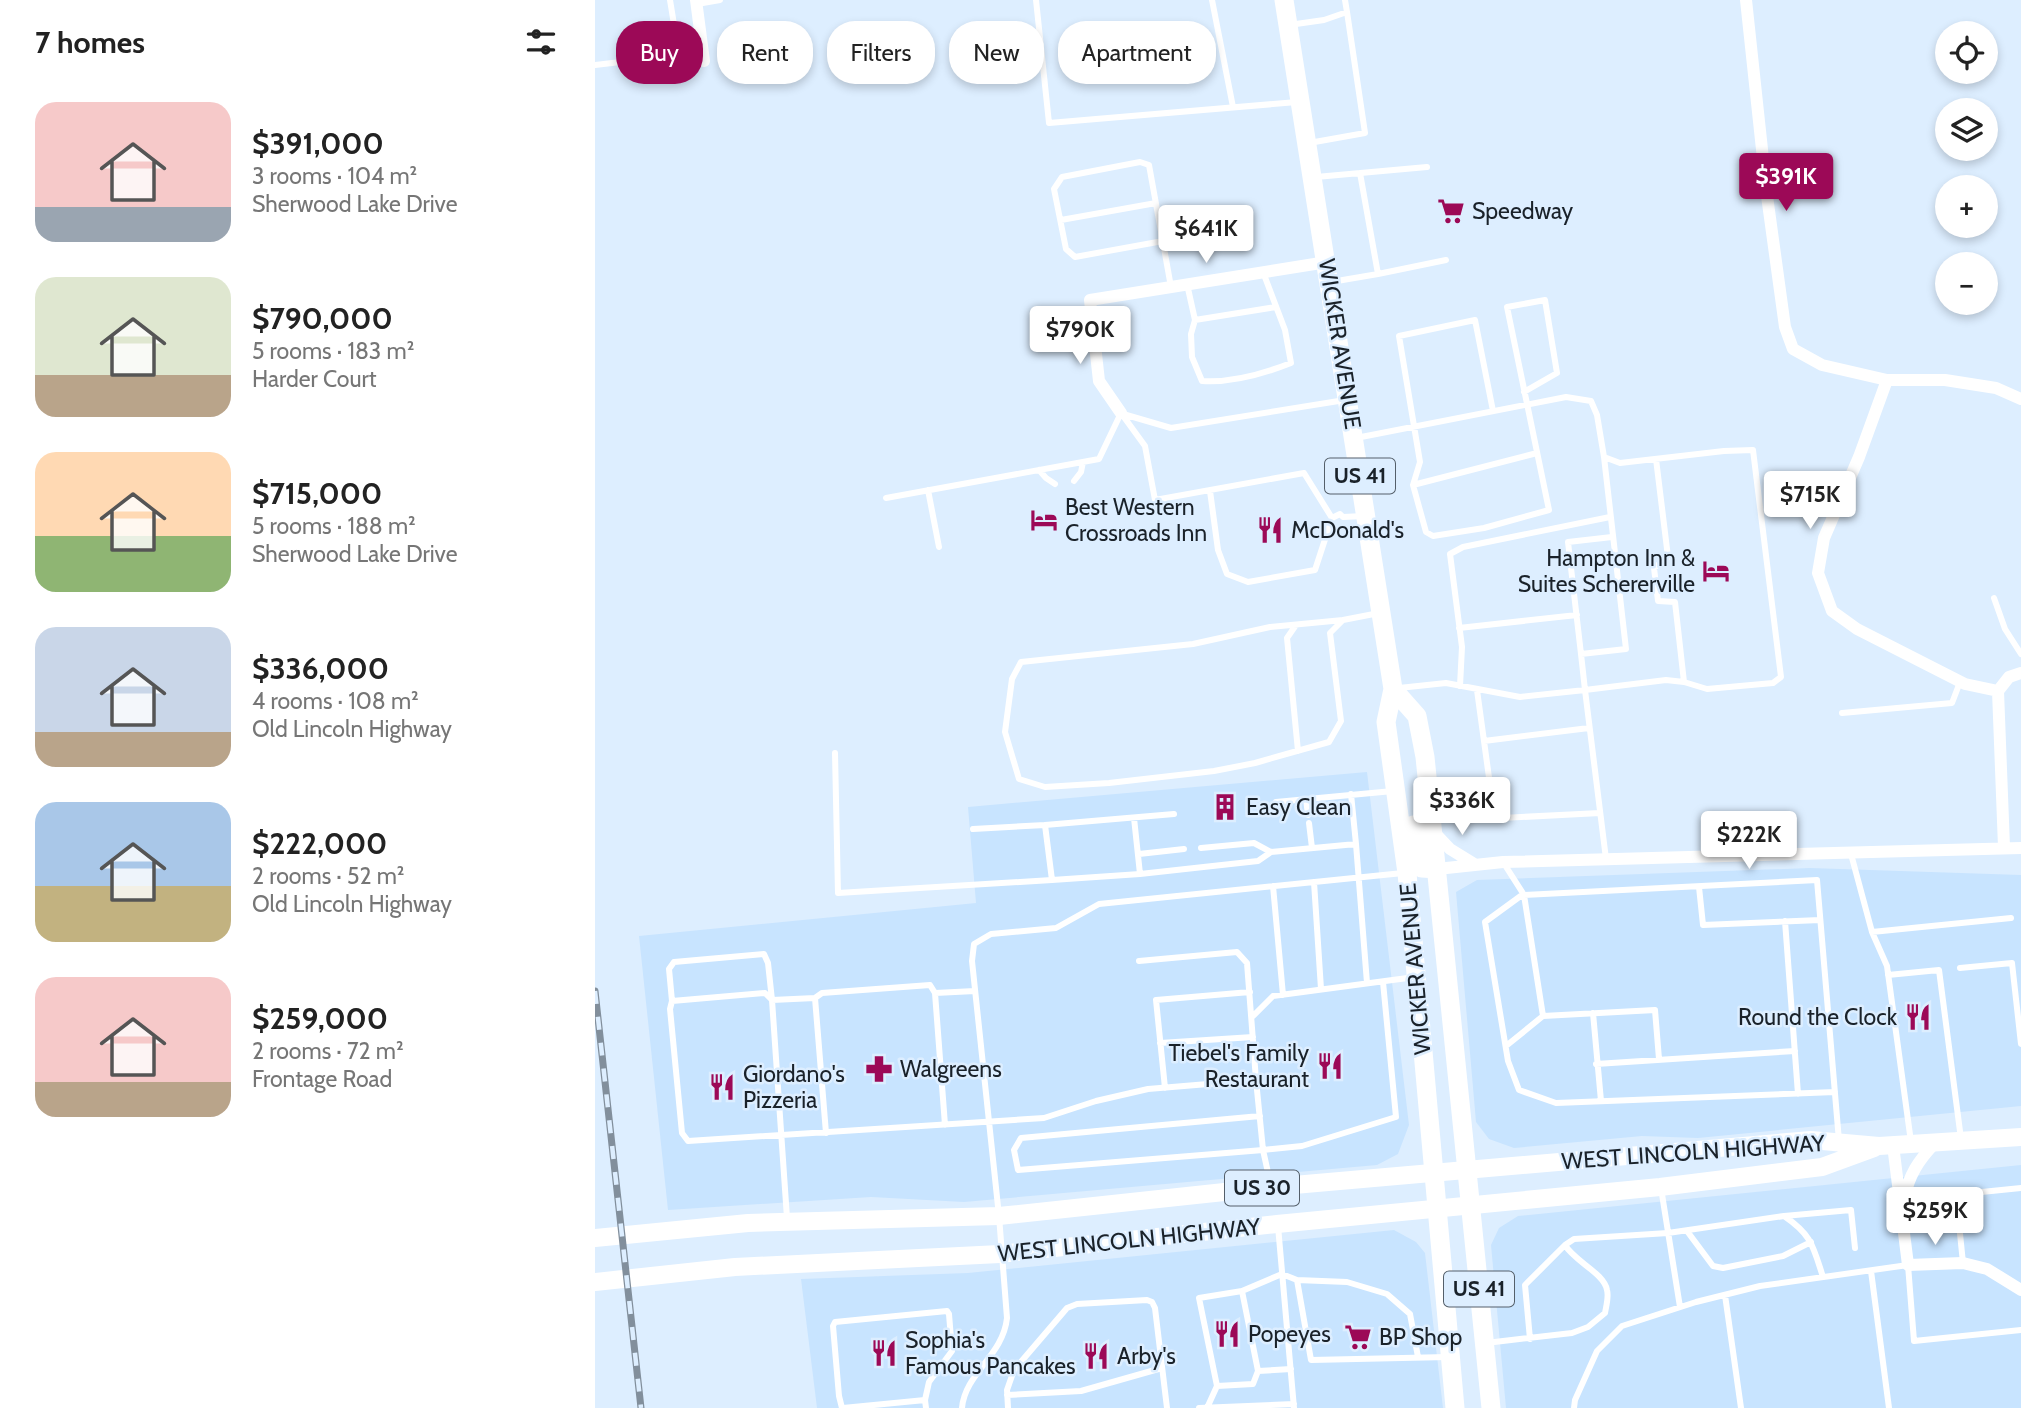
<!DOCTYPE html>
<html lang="en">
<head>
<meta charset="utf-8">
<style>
	:root { --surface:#fff; --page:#f6f6f6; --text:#222; --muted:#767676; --accent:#9c0957 }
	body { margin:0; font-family:Cabin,sans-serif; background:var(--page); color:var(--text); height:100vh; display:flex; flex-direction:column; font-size:26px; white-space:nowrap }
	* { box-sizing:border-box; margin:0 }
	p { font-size:23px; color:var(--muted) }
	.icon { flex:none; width:38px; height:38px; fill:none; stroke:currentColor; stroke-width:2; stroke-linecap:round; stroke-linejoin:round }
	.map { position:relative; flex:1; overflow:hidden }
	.panel { display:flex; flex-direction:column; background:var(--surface); width:595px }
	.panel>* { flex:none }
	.guide { position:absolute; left:21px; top:21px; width:665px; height:63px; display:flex; gap:14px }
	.fabs { position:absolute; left:1340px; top:21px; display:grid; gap:14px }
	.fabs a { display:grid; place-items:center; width:63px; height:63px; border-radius:50%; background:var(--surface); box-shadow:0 4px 10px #0003; font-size:35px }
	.price { position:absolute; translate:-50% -60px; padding:0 16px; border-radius:7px; background:#fff; color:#222; font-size:23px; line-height:46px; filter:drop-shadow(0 2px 4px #0008) }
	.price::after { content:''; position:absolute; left:50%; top:42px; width:21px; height:16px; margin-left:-10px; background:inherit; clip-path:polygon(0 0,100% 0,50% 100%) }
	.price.on { background:var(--accent); color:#fff }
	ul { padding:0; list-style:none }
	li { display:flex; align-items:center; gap:21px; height:175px; padding:0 35px }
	li span { display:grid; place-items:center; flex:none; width:196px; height:140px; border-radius:21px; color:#555 }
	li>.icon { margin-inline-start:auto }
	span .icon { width:84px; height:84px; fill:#fffc; stroke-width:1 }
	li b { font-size:30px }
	h2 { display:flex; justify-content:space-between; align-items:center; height:84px; padding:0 35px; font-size:30px }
	.chip { padding:0 24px; border-radius:28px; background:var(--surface); box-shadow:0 4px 10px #0003; font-size:24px; line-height:63px }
	.chip.on { background:var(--accent); color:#fff }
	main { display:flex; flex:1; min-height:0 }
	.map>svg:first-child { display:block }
	.built { fill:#c8e4ff }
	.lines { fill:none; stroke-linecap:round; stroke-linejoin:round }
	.service { stroke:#fff; stroke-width:6 }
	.minor { stroke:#fff; stroke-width:12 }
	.primary { stroke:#fff; stroke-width:18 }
	.trunk { stroke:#fff; stroke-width:19 }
	.rail-casing { stroke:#828f9c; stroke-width:7 }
	.rail { stroke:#def; stroke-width:4.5; stroke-dasharray:13; stroke-linecap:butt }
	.labels { text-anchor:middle; stroke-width:5; stroke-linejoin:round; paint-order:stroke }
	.shield { fill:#def; stroke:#545f6a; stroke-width:2 }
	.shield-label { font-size:21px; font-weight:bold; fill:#1a222a }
	.poi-label { font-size:23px; fill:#1a222a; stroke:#def; text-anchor:start }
	.street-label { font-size:23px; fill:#1a222a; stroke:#def }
</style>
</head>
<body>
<main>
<section class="panel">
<h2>7 homes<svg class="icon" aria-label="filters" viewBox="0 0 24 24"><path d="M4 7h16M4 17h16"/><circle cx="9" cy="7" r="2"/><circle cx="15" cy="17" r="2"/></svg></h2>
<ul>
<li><span style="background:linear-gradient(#f6c9c9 75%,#9aa5b1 0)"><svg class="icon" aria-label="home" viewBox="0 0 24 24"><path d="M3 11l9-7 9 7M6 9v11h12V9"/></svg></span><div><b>$391,000</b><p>3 rooms · 104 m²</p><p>Sherwood Lake Drive</p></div></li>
<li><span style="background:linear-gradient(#dfe7d0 70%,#b9a48a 0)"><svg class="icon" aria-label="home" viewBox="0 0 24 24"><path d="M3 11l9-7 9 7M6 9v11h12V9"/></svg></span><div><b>$790,000</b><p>5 rooms · 183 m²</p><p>Harder Court</p></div></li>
<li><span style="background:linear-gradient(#ffd9b3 60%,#8fb573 0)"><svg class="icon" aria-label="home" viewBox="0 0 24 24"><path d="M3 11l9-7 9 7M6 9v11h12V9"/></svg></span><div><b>$715,000</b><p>5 rooms · 188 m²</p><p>Sherwood Lake Drive</p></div></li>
<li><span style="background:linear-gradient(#c9d6e8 75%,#b9a48a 0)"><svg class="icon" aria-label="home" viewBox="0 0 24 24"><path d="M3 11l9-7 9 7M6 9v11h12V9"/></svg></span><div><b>$336,000</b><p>4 rooms · 108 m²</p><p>Old Lincoln Highway</p></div></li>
<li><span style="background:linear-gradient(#a9c7e8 60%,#c2b280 0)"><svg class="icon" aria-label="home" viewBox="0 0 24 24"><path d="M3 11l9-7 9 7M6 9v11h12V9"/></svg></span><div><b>$222,000</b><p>2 rooms · 52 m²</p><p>Old Lincoln Highway</p></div></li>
<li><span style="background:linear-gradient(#f6c9c9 75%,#b9a48a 0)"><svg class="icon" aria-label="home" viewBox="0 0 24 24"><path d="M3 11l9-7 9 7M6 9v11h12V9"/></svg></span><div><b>$259,000</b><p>2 rooms · 72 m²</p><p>Frontage Road</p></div></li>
</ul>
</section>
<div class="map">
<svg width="1426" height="1408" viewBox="0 0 1426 1408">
	<rect width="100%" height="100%" fill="#def"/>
	<path class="built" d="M 772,772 L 814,1125 L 803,1154 L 782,1165 L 369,1202 L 276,1197 L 73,1210 L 44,936 L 381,903 L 373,807 Z
		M 1215,868 L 1426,875 L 1426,1106 L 1103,1138 L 1047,1136 L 919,1148 L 894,1139 L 881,1122 L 861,892 L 882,880 Z
		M 1426,1165 L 1426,1408 L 911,1408 L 896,1245 L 904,1228 L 923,1216 Z
		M 799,1230 L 821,1242 L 830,1253 L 848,1408 L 222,1408 L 206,1279 L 373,1273 Z"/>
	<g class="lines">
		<path class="service" d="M 75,0 L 84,55 L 107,52
			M 441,0 L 454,123 L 702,102
			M 617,0 L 638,107
			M 102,4 L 125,0
			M 694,25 L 729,20 L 752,12 L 750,0
			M 0,65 L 84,55
			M 714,143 L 770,133 L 752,12
			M 765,173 L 783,274 L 851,260
			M 721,177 L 832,167
			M 466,220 L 561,203
			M 568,241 L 480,257 L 471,249 L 459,189 L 467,177 L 545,162 L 554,165 L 576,287
			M 736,282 L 783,274
			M 592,284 L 600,320 L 596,334 L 597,357 L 607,381 C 637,383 668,374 696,363 L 690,330 L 668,272
			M 600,320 L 681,307
			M 898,411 L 880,320 L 804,336 L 825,462 L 818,485 L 831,532 L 838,536 L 889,528 L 954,510 L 912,307 L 950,300 L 962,373 L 929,392
			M 526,413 L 550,446 L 560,500 L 709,473 L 737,518 L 720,570 L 653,582 L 632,574 L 623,550 L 615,491
			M 528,414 L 576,428 L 750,400
			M 761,438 L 971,397 L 996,401 L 1002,415 L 1009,457 L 1025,463 L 1129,451 L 1158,450 L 1186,677 L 1178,683 L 1112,689 L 1089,682 L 1071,680 L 990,690 L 1011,859
			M 1061,459 L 1073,557 L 1059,568 L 1063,601 L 1080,602 L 1089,682
			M 444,470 L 451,478 L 460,484
			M 479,481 L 486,472 L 488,462
			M 818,485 L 942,453
			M 333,490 L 344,547
			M 291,498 L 504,459 L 526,413
			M 737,518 L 745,514 L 748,517 L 769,516
			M 1399,598 L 1410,629 L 1426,654
			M 748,620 L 675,627 L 598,644 L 426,662 L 417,679 L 410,732 L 424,779 L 450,787 L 514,783 L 619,771 L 660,763 L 734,742 L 746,721 L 735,633 L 748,620 L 784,613
			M 701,625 L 692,638 L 703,751
			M 864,628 L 982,615
			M 986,654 L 973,542 L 1017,537
			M 865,686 L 867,647 L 855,554 L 868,547 L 1015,517
			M 804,688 L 851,683 L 925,697 L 990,690 L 986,654 L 1031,649 L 1009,457
			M 882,690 L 899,814 L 907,818 L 1005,813
			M 1247,713 L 1357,703 L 1365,682
			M 889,741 L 994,728
			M 240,753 L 243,893 L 457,880
			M 711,799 L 713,815
			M 681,802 L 798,791
			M 579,814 L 450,825 L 457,880 L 545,874 L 663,861 L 676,852 L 761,844 L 756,794
			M 539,818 L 545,874
			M 714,823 L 717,848
			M 378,829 L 450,825
			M 761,844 L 772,983
			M 606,848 L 659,843 L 676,852
			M 544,854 L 589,849
			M 1256,854 L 1277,932 L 1416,918
			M 908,862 L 929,895 L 948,1016
			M 719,882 L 726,989
			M 678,886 L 688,995
			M 1104,887 L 1108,925 L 1225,920
			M 1190,921 L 1203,1094
			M 1277,932 L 1292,966 L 1316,1142
			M 1365,968 L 1417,963 L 1426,1044
			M 1293,975 L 1344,970 L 1366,1139
			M 220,998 L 227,993 L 335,985 L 340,993
			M 77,1001 L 74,969 L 79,962 L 169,954 L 173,963 L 177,1000 L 220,998 L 231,1133
			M 998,1013 L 1006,1101
			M 657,1017 L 678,996 L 820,977
			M 565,1043 L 658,1037
			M 911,1046 L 948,1016 L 1060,1010 L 1064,1059
			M 1001,1064 L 1200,1051
			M 661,1080 L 668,1150 L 423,1170 L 419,1150 L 426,1138 L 665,1116
			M 570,1088 L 561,1000 L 655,992
			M 1240,1092 L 961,1103 L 924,1090 L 913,1061 L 890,922 L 927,895 L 1222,880 C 1229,967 1237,1054 1244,1141
			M 350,1125 L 340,993 L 380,991
			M 676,1186 L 668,1150 L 707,1146 L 801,1117 L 788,982
			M 1066,1188 L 1085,1307
			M 1189,1216 L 1256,1210 L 1260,1248
			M 192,1218 L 177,1000 L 170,993 L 77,1001 L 75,1009 L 87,1133 L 93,1141 L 449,1118 L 501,1101 L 553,1089 L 661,1080 L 652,963 L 642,952 L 544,961
			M 683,1226 L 699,1408
			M 1092,1231 L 1118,1266 L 1128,1268 L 1188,1256 L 1216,1242
			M 1368,1263 L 1362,1204 L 1367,1194 L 1426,1188
			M 1276,1271 L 1294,1408
			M 702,1280 L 752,1282 L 792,1294 L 815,1314 L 823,1357
			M 647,1291 L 663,1371
			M 1130,1295 L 1146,1408
			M 935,1339 L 930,1285 L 970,1245 L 979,1239 L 1073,1233 L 1189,1216 C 1217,1235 1218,1246 1228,1277
			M 891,1343 L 977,1333 L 993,1327 L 1010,1313 C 1011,1307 1014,1297 1012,1290 C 1009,1273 979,1261 970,1245
			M 622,1386 L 658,1384 L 663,1371 L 696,1369
			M 412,1395 L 486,1391 L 567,1368
			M 247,1408 L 244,1396 L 238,1326 L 240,1322 L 352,1311 L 354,1314 L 357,1351 L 334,1382 L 330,1400
			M 248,1408 L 330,1400 L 331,1408
			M 367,1408 C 370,1373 408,1356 412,1318 L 404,1216 L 377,961 L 379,944 L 396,934 L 461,928 L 504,904 L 808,873
			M 413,1408 L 412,1390 L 419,1370 L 472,1308 L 482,1304 L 552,1300 L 557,1302 L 560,1308 L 572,1408
			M 604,1408 L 699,1404
			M 612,1408 L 622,1386 L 604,1298 L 647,1291 L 687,1274 L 702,1280 L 716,1360 L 853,1357
			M 979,1408 L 980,1400 L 1002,1351 L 1027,1326 L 1101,1302 L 1165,1286 L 1313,1265 L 1319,1341 L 1426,1330"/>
		<path class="minor" d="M 101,0 L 109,61
			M 1151,0 L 1172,196 L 1190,327 L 1198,349 L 1227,365 L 1292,380
			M 1426,399 L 1401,388 L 1350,380 L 1292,380 L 1264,457 L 1229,538 L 1223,573 L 1237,611 L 1262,629 L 1370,684 L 1403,691 L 1414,677 L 1426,673
			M 526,413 L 504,381 L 495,300 L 732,262
			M 1403,691 L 1409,847
			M 838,831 L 855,849 L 881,865
			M 842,869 L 908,862 L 1426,848
			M 1298,1145 L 1313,1265 L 1368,1263 L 1392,1269 L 1426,1290
			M 1309,1199 C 1314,1175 1323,1161 1340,1143"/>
		<path class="primary" d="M 0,1238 L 153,1223 L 404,1216 L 676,1187 L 1216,1140 L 1284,1146 L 1426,1137
			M 0,1282 L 140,1267 L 405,1254 L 682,1224 L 1065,1187 L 1227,1167 L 1279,1148"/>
		<path class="trunk" d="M 689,0 L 798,689 L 791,722 L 812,873 L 860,1408
			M 798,689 L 822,716 L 830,757 L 896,1408
			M 818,825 L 827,868 L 842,869"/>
		<defs>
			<path id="rail" d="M 0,991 L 46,1408"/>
		</defs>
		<use href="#rail" class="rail-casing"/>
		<use href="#rail" class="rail"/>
	</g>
	<defs>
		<symbol id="supermarket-bare" viewBox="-9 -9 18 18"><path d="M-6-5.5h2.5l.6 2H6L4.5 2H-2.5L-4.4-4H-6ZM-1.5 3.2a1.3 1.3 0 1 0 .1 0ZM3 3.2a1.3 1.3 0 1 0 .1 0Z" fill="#9c0957" stroke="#def" stroke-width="2.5" paint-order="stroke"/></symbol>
		<symbol id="hotel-bare" viewBox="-9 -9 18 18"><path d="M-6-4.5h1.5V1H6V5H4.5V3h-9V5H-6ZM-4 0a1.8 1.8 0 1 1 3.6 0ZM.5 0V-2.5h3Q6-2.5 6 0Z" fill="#9c0957" stroke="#def" stroke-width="2.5" paint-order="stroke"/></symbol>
		<symbol id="restaurant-bare" viewBox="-9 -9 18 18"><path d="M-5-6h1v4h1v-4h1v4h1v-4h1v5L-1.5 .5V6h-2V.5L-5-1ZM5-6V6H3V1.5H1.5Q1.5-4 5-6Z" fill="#9c0957" stroke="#def" stroke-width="2.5" paint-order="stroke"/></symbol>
		<symbol id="building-bare" viewBox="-9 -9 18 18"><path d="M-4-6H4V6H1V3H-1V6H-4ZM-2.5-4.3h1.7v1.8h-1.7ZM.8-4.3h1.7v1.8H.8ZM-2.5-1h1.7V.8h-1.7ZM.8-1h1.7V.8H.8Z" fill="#9c0957" stroke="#def" stroke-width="2.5" paint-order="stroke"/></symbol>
		<symbol id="pharmacy-bare" viewBox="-9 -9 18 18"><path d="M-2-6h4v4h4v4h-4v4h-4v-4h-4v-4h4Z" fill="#9c0957" stroke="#def" stroke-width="2.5" paint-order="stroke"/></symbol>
	</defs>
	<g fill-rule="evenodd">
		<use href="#supermarket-bare" x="837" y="192" width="38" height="38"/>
		<use href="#hotel-bare" x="430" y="501" width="38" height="38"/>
		<use href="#restaurant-bare" x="656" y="511" width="38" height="38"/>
		<use href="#hotel-bare" x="1102" y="552" width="38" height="38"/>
		<use href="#building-bare" x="611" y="788" width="38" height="38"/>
		<use href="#restaurant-bare" x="1304" y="998" width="38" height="38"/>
		<use href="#restaurant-bare" x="716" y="1047" width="38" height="38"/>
		<use href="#pharmacy-bare" x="265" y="1050" width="38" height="38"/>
		<use href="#restaurant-bare" x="108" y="1068" width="38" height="38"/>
		<use href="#restaurant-bare" x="613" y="1315" width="38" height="38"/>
		<use href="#supermarket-bare" x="744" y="1318" width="38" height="38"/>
		<use href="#restaurant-bare" x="270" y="1334" width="38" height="38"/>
		<use href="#restaurant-bare" x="482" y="1337" width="38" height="38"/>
	</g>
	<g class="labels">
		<g class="shield">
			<rect x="730" y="458.5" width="70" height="35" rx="5"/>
			<rect x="630" y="1170.5" width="74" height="35" rx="5"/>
			<rect x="849" y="1271.5" width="70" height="35" rx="5"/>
		</g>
		<g class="shield-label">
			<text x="765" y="483">US 41</text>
			<text x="667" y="1195">US 30</text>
			<text x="884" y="1296">US 41</text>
		</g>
		<g class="poi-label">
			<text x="877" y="219">Speedway</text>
			<text x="470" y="515">Best Western<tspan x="470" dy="26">Crossroads Inn</tspan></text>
			<text x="696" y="538">McDonald's</text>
			<text x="1100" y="566" text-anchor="end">Hampton Inn &amp;<tspan x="1100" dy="26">Suites Schererville</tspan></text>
			<text x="651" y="815">Easy Clean</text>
			<text x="1302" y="1025" text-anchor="end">Round the Clock</text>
			<text x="714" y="1061" text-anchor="end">Tiebel's Family<tspan x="714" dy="26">Restaurant</tspan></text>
			<text x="305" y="1077">Walgreens</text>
			<text x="148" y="1082">Giordano's<tspan x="148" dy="26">Pizzeria</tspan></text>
			<text x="653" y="1342">Popeyes</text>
			<text x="784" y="1345">BP Shop</text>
			<text x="310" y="1348">Sophia's<tspan x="310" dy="26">Famous Pancakes</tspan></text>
			<text x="522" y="1364">Arby's</text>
		</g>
		<g class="street-label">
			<text transform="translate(745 344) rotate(81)" y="8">WICKER AVENUE</text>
			<text transform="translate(820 969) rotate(-95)" y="8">WICKER AVENUE</text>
			<text transform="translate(1098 1152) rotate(-4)" y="8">WEST LINCOLN HIGHWAY</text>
			<text transform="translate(534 1240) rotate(-6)" y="8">WEST LINCOLN HIGHWAY</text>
		</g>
	</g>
</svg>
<div class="fabs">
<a><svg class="icon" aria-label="locate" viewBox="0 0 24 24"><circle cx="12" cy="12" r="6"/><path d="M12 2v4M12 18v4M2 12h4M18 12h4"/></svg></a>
<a><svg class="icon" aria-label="layers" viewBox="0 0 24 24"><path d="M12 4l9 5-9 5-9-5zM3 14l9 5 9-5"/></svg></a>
<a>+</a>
<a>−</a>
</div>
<b class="price on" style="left:1191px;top:213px">$391K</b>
<b class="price" style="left:611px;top:265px">$641K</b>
<b class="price" style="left:485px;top:366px">$790K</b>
<b class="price" style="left:1215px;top:531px">$715K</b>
<b class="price" style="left:867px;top:837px">$336K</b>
<b class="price" style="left:1154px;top:871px">$222K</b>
<b class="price" style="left:1340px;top:1247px">$259K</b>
<div class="guide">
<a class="chip on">Buy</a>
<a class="chip">Rent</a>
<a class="chip">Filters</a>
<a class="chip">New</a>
<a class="chip">Apartment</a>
</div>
</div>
</main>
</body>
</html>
